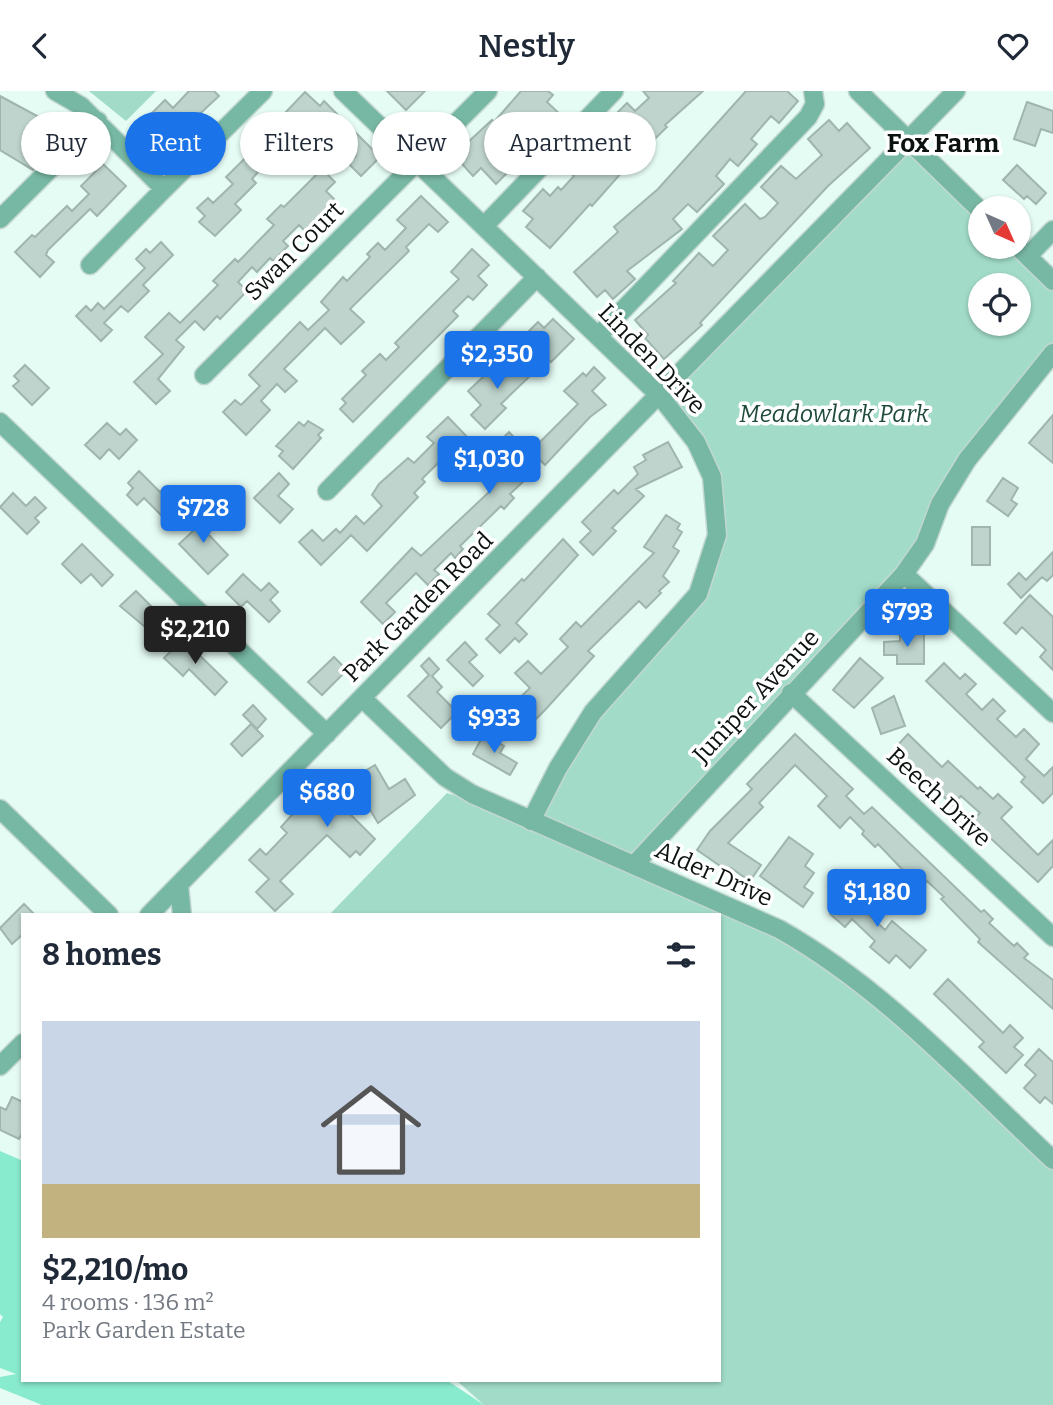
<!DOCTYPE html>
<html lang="en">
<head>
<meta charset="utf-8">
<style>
	:root { --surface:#fff; --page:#f2f2f3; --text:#1f2937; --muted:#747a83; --line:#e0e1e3; --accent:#1a73e8 }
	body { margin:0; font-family:Bitter,serif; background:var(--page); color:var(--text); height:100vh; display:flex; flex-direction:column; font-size:26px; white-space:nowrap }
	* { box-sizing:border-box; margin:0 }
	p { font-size:23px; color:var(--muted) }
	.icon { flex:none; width:38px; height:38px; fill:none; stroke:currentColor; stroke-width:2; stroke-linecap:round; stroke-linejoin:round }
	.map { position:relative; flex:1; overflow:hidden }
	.sheet { position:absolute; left:21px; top:822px; width:700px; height:469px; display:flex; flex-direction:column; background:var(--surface); border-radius:0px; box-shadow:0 2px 5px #0004 }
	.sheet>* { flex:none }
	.hud { position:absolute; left:21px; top:21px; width:700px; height:63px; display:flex; gap:14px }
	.needle { width:46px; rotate:135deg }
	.buttons { position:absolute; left:968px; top:105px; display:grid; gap:14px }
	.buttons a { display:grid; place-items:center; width:63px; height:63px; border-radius:50%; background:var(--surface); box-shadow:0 2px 5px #0004; font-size:35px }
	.price { position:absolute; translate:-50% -60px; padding:0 16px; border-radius:7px; background:var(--accent); color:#fff; font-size:23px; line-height:46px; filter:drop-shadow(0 2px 4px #0008) }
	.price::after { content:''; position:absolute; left:50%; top:42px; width:21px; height:16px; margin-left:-10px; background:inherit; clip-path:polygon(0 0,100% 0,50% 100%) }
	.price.selected { background:#222; color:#fff }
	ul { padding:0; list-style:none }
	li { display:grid; align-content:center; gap:14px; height:371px; padding:0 21px }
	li+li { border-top:2px solid var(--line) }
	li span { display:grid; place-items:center; height:217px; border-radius:0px; color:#555 }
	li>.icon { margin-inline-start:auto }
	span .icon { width:126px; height:126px; fill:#fffc; stroke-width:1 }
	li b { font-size:30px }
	h2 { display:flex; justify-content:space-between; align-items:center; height:84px; padding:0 21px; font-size:30px }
	.tag { padding:0 24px; border-radius:32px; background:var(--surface); box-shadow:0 2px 5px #0004; font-size:24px; line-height:63px }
	.tag.selected { background:var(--accent); color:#fff }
	header { display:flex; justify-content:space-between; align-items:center; height:91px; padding:0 21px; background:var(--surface); font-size:32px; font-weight:600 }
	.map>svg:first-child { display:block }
	.green { fill:#a2dcc9; fill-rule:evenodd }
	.water { fill:#89ebce }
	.building { fill:#bed4cc; stroke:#9fb5ad; stroke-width:2 }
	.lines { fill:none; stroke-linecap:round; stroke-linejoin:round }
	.minor-casing { stroke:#c2d7d0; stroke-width:21 }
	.minor { stroke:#77b8a4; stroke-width:18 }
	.labels { text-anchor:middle; stroke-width:7; stroke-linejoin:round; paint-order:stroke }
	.street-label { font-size:24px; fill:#0b1210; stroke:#fff }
	.park-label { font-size:24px; font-style:italic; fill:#1f4a3e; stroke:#fff }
	.neighbourhood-label { font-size:26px; font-weight:bold; fill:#0b1210; stroke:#fff }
</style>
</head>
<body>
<header><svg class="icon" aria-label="back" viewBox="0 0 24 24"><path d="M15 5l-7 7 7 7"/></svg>Nestly<svg class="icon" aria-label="heart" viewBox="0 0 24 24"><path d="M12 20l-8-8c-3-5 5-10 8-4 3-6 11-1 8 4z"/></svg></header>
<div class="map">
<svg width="1053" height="1314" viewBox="0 0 1053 1314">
	<rect width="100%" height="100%" fill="#e5fcf4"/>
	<path class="green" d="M 89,0 L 156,0 L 126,30 Z
		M 909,50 L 980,119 L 980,156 L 1018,156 L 1053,190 L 1053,262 L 967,369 L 925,453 L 634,774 L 821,862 L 1053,1069 L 1053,1314 L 484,1314 L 457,1290 L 719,1290 L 719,824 L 329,824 L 447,702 L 532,730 L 558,677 L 673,534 L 717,445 L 712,386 L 660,305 ZM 980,194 L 1018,194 L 1018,233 L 980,233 Z"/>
	<path class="water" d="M 0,1060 L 23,1070 L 23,1290 L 448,1290 L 484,1314 L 42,1314 L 0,1297 L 0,1286 L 16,1283 L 0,1277 L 0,1231 L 3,1226 L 0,1223 Z"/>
	<path class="building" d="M 189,0 L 214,0 L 219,5 L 174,47 L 163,36 L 153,45 L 141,33 L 165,9 L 173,17 Z
		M 387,0 L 425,0 L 406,19 Z
		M 521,0 L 548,0 L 553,4 L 547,11 L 564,27 L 540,54 L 524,40 L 502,58 L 516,73 L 496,93 L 481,77 L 473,85 L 454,64 L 492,29 L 494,31 Z
		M 643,0 L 703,0 L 665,34 L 667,36 L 630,72 L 592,115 L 590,113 L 550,157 L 526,136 L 533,128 L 523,120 L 543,98 L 550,105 L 558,96 L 561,99 L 574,85 L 565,77 L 584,55 L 592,62 L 601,54 L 614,41 L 606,33 L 627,12 L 635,20 L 649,7 Z
		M 746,0 L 787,0 L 798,10 L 779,32 L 771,25 L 751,48 L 757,53 L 738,75 L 730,68 L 716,85 L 724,93 L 697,121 L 688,113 L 673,128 L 682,138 L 627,180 L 635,188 L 613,208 L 605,199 L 597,206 L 574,181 L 618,141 L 614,136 L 658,98 Z
		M 305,1 L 320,15 L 324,10 L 340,26 L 327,39 L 313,26 L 291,50 L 294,53 L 281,66 L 275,61 L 256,79 L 258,81 L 252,88 L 256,92 L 235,113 L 241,119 L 215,145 L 199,131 L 205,125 L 197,117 L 208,107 L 213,112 L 233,93 L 226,86 L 287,26 L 284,23 Z
		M 0,5 L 61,38 L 44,68 L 33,79 L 0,59 Z
		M 1027,11 L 1053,20 L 1053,42 L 1041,38 L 1035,55 L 1014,48 Z
		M 829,29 L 839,40 L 847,32 L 870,57 L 828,95 L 700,232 L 702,234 L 664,268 L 645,247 L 648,244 L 635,229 L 676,192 L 673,190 L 699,162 L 713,175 L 728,159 L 713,145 L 745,113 L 760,128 L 765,126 L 778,112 L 761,96 L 781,75 L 796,88 L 822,64 L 808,48 Z
		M 353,39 L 380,66 L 361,85 L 348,72 L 356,65 L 342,51 Z
		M 103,73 L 126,95 L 97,125 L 90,118 L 48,159 L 46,164 L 54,171 L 40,186 L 15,161 L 32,144 L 35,146 L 67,115 L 72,120 L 89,103 L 81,95 Z
		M 1017,74 L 1046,102 L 1036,113 L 1027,105 L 1024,108 L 1003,89 Z
		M 322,78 L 335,91 L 326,100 L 336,110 L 306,141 L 299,134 L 283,150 L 288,155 L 273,170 L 270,167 L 257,181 L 252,176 L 238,191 L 247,200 L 220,228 L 217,225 L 204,239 L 195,230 L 176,249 L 184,256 L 158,288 L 170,300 L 156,313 L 134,291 L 163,263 L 145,246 L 169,222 L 180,232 L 218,194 L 213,190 L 235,168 L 238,171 L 274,134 L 267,128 L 281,114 L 284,116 Z
		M 421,105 L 448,131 L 438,141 L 429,133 L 406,156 L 409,160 L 350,218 L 364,231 L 341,253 L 325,237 L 284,278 L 297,290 L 285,301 L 277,293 L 261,310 L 270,319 L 246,344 L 223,321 L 235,309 L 241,314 L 260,295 L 249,284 L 300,231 L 308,239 L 329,219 L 321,211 L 343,186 L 347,190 L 370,166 L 367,163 L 378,152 L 385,159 L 406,137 L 397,129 Z
		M 161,151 L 173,164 L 143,194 L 149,200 L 128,221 L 121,215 L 104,232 L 112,239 L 101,250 L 76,225 L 86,215 L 91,220 L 98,212 L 104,218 L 145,177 L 136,168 L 146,158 L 150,162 Z
		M 472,158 L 489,174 L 478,185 L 487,194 L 473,209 L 468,205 L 453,220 L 458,225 L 353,331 L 340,318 L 346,312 L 342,308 L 366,284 L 362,280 L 380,263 L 386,269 L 399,256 L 395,252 L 459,188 L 451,181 Z
		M 553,228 L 574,248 L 551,271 L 524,245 L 538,231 L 544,237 Z
		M 517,267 L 532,283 L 501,313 L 506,317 L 485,338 L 471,324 L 481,314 L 468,300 L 498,272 L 505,279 Z
		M 25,274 L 49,297 L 32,314 L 13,295 L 19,290 L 14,285 Z
		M 594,276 L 605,287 L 592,300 L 606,314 L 590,326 L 545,374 L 539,368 L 522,385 L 525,389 L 510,403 L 514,407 L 504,418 L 501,415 L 460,455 L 463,458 L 455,467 L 451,462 L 434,479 L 439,483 L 428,494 L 416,482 L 386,512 L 395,521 L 383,533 L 361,511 L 412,457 L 421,465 L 488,402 L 491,396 L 483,388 L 496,375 L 503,383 L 516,370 L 500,350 L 509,341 L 522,355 L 532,346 L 538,353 L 578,313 L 564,300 L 583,282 L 586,285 Z
		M 1053,324 L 1053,372 L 1029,352 Z
		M 448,326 L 471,350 L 452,370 L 446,364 L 422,388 L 425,391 L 414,402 L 418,406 L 367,460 L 351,444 L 321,474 L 299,451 L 312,439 L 323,450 L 336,438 L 340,442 L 356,425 L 364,433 L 382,415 L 372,404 L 379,393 L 408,367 L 414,372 L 434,352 L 427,346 Z
		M 308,330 L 323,339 L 318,344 L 321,347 L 293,378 L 279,365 L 283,360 L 276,355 L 299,331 L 304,335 Z
		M 107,332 L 120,344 L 126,338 L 137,349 L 119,368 L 109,358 L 100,368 L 85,354 Z
		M 668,351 L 682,376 L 636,398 L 644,405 L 612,437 L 616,440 L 593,464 L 580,451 L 591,440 L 582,431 L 614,399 L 618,403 L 638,383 L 634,376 L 646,369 L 643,364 Z
		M 139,380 L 160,401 L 163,398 L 177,412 L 163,426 L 144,407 L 137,414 L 127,404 L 133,397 L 128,392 Z
		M 279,382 L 289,393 L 278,405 L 293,418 L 280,432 L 254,407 Z
		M 1003,387 L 1018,397 L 1011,409 L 1017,413 L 1008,425 L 987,410 Z
		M 13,402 L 26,415 L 35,406 L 46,417 L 35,427 L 39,431 L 27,443 L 0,416 Z
		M 200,422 L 213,435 L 207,442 L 228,464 L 208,483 L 179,453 L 193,440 L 187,434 Z
		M 666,424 L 680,433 L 677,438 L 682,441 L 673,456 L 679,460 L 663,485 L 669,491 L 659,500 L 661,502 L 646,517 L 639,510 L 588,560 L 594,565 L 545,619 L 533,631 L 528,626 L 516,638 L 502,624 L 530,597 L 515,582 L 528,570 L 541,583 L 568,556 L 560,548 L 576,531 L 581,536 L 585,532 L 654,462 L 644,456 Z
		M 972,436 L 990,436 L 990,474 L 972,474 Z
		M 563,448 L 578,464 L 516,532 L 527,543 L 519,551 L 515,547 L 500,562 L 486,548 L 500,534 L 488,523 L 522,488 L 524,490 Z
		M 82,453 L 113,484 L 102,495 L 91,483 L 81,492 L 62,473 Z
		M 1053,461 L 1053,484 L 1047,490 L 1042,486 L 1021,507 L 1008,493 L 1019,482 L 1026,489 Z
		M 243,483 L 261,500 L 269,492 L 278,501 L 270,509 L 280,520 L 269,531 L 247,510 L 241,516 L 226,501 Z
		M 136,500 L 164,528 L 151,541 L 120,515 Z
		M 1030,504 L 1053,526 L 1053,579 L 1040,566 L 1046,559 L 1022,536 L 1016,543 L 1004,532 Z
		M 900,542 L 924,542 L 924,573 L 897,573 L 897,564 L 884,564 L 884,551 L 900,550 Z
		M 183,548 L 227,591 L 215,604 L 189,578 L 183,585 L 164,567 Z
		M 465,551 L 477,564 L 469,571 L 483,585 L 473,595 L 447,569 Z
		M 334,566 L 347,579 L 322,604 L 308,591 Z
		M 429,567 L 439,578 L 432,585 L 442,596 L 437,601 L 457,621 L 441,637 L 408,605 L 429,584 L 421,575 Z
		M 860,567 L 883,587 L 854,617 L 833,599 Z
		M 944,572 L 960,588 L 965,583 L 976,593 L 966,603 L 982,619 L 993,608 L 1005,620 L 997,628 L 1016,646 L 1024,638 L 1039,653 L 1026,668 L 1044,685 L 1053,676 L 1053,702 L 1043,712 L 1021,691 L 1025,686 L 926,590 Z
		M 894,605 L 905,635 L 881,643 L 872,617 Z
		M 253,614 L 266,628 L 257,638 L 243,624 Z
		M 251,633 L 263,645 L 242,665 L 231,653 Z
		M 484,643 L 504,655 L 500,662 L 517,672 L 510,684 L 473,663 Z
		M 795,643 L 853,698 L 846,705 L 864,723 L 872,716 L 981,821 L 984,819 L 993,828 L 989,832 L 1014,855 L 1017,852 L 1028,863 L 1024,867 L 1053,889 L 1053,918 L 978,851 L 980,848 L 941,808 L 944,806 L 927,790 L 920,797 L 878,753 L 875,756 L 862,743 L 864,740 L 850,726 L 840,737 L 818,715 L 827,705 L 795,674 L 759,712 L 763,716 L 728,752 L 761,774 L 750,790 L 731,777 L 729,781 L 697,759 L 710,740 L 752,698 L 747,693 Z
		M 908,643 L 942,676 L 948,670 L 978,698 L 980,696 L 993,708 L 998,703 L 1012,716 L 1001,727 L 1038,764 L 1053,749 L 1053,775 L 1038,791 L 972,730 L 980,722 L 961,705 L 952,714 L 895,657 Z
		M 375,674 L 389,698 L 405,688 L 415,704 L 378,732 L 363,707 L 345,718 L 375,748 L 360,764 L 356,760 L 350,766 L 327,744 L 280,790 L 293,803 L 275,820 L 256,801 L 269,788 L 249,769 L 260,758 L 266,764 L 287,742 L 281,736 L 309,705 L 326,720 L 328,718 L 332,721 L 348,704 L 338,687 L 349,680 L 353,687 Z
		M 789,746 L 813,763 L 805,775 L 814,782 L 804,796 L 813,802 L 803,816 L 760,785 Z
		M 857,795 L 871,808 L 862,817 L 885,839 L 892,830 L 926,859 L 910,877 L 896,864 L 889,872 L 870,856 L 875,850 L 852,828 L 845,836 L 830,823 L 837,815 L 834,811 L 844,800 L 848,804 Z
		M 24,813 L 35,824 L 23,824 L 23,843 L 12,853 L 0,837 Z
		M 948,888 L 1003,942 L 1010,934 L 1023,947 L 1014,956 L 1023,964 L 1006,982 L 979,956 L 984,951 L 934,903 Z
		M 1039,958 L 1053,971 L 1053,1013 L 1045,1006 L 1040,1012 L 1024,997 L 1036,984 L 1025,974 Z
		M 12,1006 L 23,1011 L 23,1041 L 19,1048 L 0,1039 L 0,1016 L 6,1019 Z"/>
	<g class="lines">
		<defs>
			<path id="minor" d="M 55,0 L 81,15 L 164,98 L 263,0
				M 343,0 L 660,305 L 696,351 L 712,386 L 717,444 L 698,503 L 593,621 L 558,677 L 531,730
				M 858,0 L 980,119
				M 0,128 L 98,30
				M 484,135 L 614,0
				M 1018,156 L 1053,190
				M 1028,165 L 1053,139
				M 90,174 L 164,98
				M 598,245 L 808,26 L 815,13 L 813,0
				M 204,284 L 488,0
				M 0,331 L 327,643
				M 327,400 L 537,186
				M 904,483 L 1053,622
				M 791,602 L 1053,846
				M 362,607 L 445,686 L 472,703 L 779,838 C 884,897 966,988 1053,1069
				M 0,718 L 109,824
				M 634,774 L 904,483 L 925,453 L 940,413 L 967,369 L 1053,262
				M 179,794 L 182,824
				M 149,824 L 956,0
				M 0,975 L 23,952"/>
		</defs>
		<use href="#minor" class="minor-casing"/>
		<use href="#minor" class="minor"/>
	</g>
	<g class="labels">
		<g class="street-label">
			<text transform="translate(294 160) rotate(-45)" y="8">Swan Court</text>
			<text transform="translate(652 268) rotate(46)" y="8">Linden Drive</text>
			<text transform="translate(418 516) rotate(-45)" y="8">Park Garden Road</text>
			<text transform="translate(756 605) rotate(-47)" y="8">Juniper Avenue</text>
			<text transform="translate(939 706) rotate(43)" y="8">Beech Drive</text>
			<text transform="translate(714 783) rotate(24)" y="8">Alder Drive</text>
		</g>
		<g class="park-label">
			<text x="834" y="331">Meadowlark Park</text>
		</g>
		<g class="neighbourhood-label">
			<text x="943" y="61">Fox Farm</text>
		</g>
	</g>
</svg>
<div class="buttons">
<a><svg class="needle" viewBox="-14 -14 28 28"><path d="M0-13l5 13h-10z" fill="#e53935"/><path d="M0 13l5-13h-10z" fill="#747a83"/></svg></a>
<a><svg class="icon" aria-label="locate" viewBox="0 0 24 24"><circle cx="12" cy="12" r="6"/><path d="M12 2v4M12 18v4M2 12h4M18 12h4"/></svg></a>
</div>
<b class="price" style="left:497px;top:300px">$2,350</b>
<b class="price" style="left:489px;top:405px">$1,030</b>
<b class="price" style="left:203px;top:454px">$728</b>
<b class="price" style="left:907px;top:558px">$793</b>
<b class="price selected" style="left:195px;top:575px">$2,210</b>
<b class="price" style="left:494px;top:664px">$933</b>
<b class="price" style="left:327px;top:738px">$680</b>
<b class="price" style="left:877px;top:838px">$1,180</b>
<div class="hud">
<a class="tag">Buy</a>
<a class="tag selected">Rent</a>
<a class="tag">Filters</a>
<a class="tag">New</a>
<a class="tag">Apartment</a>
</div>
<section class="sheet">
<h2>8 homes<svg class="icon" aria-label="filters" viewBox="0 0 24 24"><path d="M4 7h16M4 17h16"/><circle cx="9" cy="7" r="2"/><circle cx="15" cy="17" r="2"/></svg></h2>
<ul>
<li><span style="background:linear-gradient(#c9d6e8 75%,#c2b280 0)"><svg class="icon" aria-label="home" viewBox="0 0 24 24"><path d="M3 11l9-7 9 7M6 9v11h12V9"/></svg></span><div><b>$2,210/mo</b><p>4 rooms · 136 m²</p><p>Park Garden Estate</p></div></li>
</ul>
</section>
</div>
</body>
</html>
